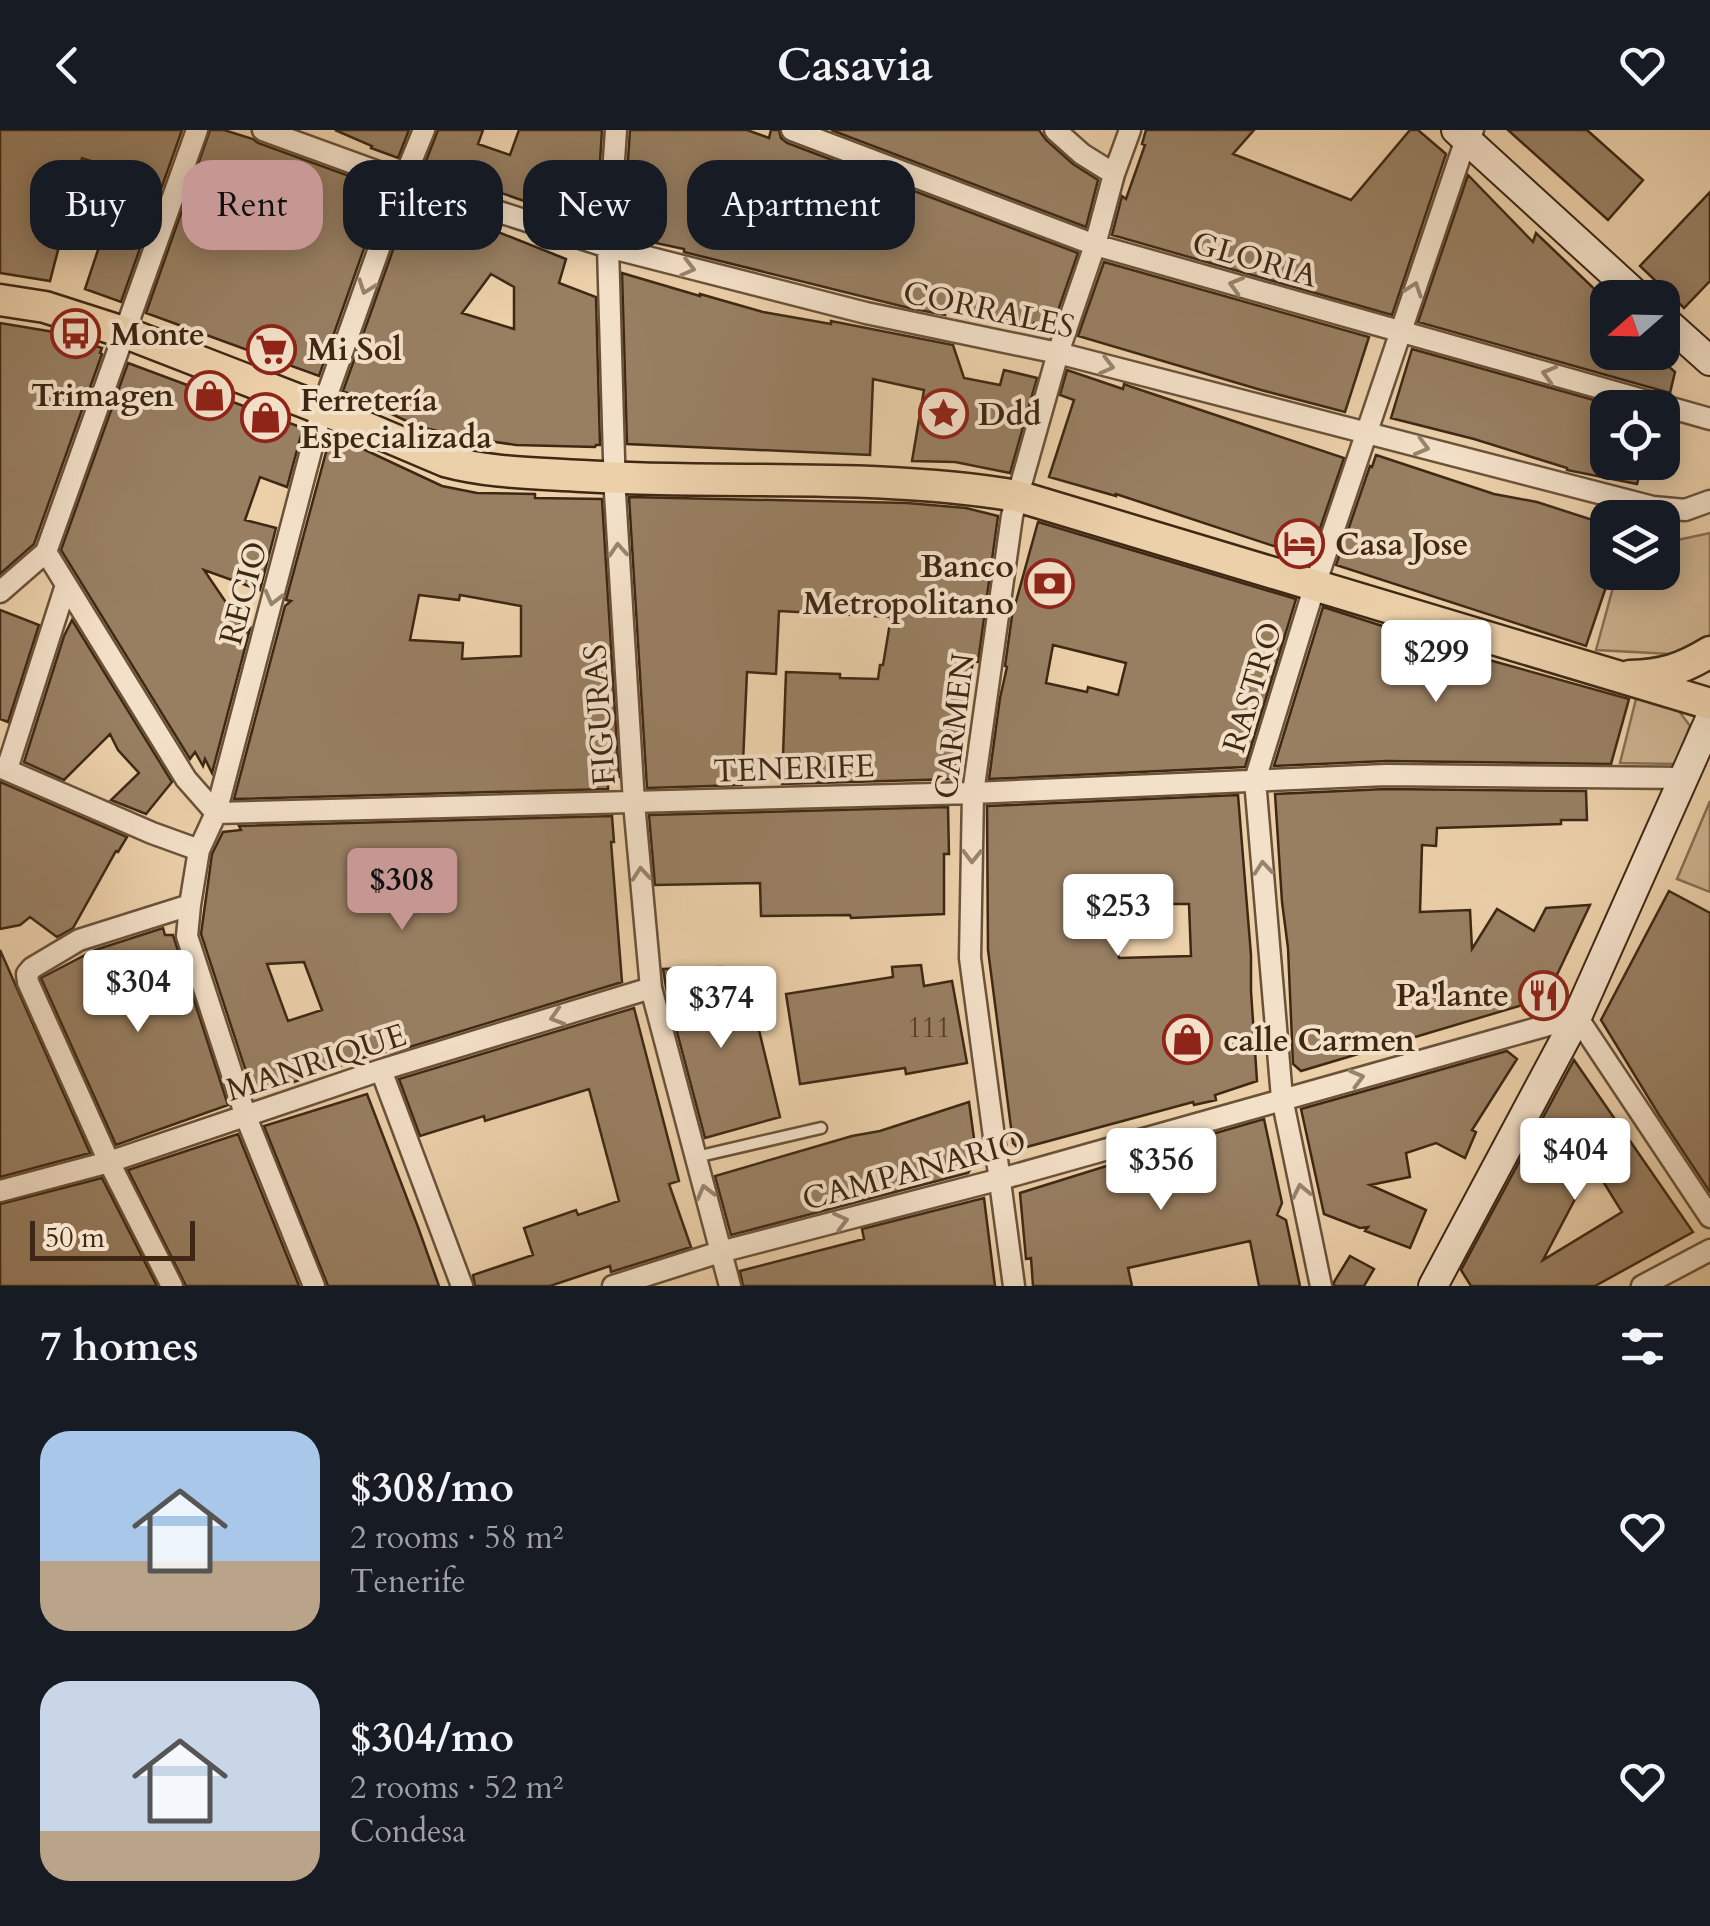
<!DOCTYPE html>
<html lang="en">
<head>
<meta charset="utf-8">
<style>
	:root { --surface:#171b24; --page:#242831; --text:#f1f3f6; --muted:#9ea1a6; --accent:#c59692 }
	body { margin:0; font-family:Cardo,serif; background:var(--page); color:var(--text); height:100vh; display:flex; flex-direction:column; font-size:38px; white-space:nowrap }
	* { box-sizing:border-box; margin:0 }
	p { font-size:32px; color:var(--muted) }
	.icon { flex:none; width:55px; height:55px; fill:none; stroke:currentColor; stroke-width:2; stroke-linecap:round; stroke-linejoin:round }
	.map { position:relative; height:1156px; overflow:hidden }
	.sheet { display:flex; flex-direction:column; background:var(--surface); flex:1 }
	.sheet>* { flex:none }
	.guide { position:absolute; left:30px; top:30px; width:1000px; height:90px; display:flex; gap:20px }
	.needle { width:65px; rotate:250deg }
	.fabs { position:absolute; left:1590px; top:150px; display:grid; gap:20px }
	.fabs a { display:grid; place-items:center; width:90px; height:90px; border-radius:20px; background:var(--surface); box-shadow:0 5px 25px #0003; font-size:50px }
	.scale { position:absolute; left:30px; bottom:25px; width:165px; box-sizing:border-box; padding-left:10px; border:5px solid #3e2813; border-top:0; font-size:28px; line-height:35px; white-space:nowrap; color:#3e2813; -webkit-text-stroke:8px #f3e0c8; paint-order:stroke }
	.price { position:absolute; translate:-50% -85px; padding:0 22px; border-radius:10px; background:#fff; color:#222; font-size:32px; line-height:65px; filter:drop-shadow(0 2px 5px #0008) }
	.price::after { content:''; position:absolute; left:50%; top:60px; width:30px; height:22px; margin-left:-15px; background:inherit; clip-path:polygon(0 0,100% 0,50% 100%) }
	.price.active { background:var(--accent); color:#111 }
	ul { padding:0; list-style:none }
	li { display:flex; align-items:center; gap:30px; height:250px; padding:0 40px }
	li span { display:grid; place-items:center; flex:none; width:280px; height:200px; border-radius:30px; color:#555 }
	li>.icon { margin-inline-start:auto }
	span .icon { width:120px; height:120px; fill:#fffc; stroke-width:1 }
	li b { font-size:42px }
	h2 { display:flex; justify-content:space-between; align-items:center; height:120px; padding:0 40px; font-size:42px }
	.pill { padding:0 35px; border-radius:30px; background:var(--surface); box-shadow:0 5px 25px #0003; font-size:35px; line-height:90px }
	.pill.active { background:var(--accent); color:#111 }
	header { display:flex; justify-content:space-between; align-items:center; height:130px; padding:0 40px; background:var(--surface); font-size:45px; font-weight:700 }
	.map>svg:first-child { display:block }
	.green { fill:#ceb390; stroke:#866e52; stroke-width:2.5 }
	.building { fill:#987f62; stroke:#3e2813; stroke-width:2.5; fill-rule:evenodd }
	.lines { fill:none; stroke-linecap:round; stroke-linejoin:round }
	.lane-casing { stroke:#6a5239; stroke-width:15 }
	.street-casing { stroke:#6a5239; stroke-width:25 }
	.secondary-casing { stroke:#3e2813; stroke-width:32 }
	.primary-casing { stroke:#3e2813; stroke-width:35 }
	.lane { stroke:#f3e0c8; stroke-width:10 }
	.street { stroke:#f3e0c8; stroke-width:20 }
	.secondary { stroke:#f3e0c8; stroke-width:28 }
	.primary { stroke:#ecd0aa; stroke-width:30 }
	.oneway { stroke:#98846e }
	.labels { text-anchor:middle; stroke-width:8; stroke-linejoin:round; paint-order:stroke }
	.number-label { font-size:28px; fill:#543e27 }
	.street-label { font-size:32px; fill:#3e2813; stroke:#f3e0c8 }
	.poi-label { font-size:32px; font-weight:bold; fill:#3e2813; stroke:#f3e0c8; text-anchor:start }
</style>
</head>
<body>
<header><svg class="icon" aria-label="back" viewBox="0 0 24 24"><path d="M15 5l-7 7 7 7"/></svg>Casavia<svg class="icon" aria-label="heart" viewBox="0 0 24 24"><path d="M12 20l-8-8c-3-5 5-10 8-4 3-6 11-1 8 4z"/></svg></header>
<div class="map">
<svg width="1710" height="1156" viewBox="0 0 1710 1156">
	<rect width="100%" height="100%" fill="#ecd0aa"/>
	<filter id="stains"><feTurbulence type="fractalNoise" baseFrequency=".002" numOctaves="4"/><feColorMatrix values="0 0 0 0 .2 0 0 0 0 .09 0 0 0 0 .02 0 0 0 .5 -.17"/></filter>
	<radialGradient id="worn" r=".72"><stop offset=".6" stop-color="#630" stop-opacity="0"/><stop offset="1" stop-color="#630" stop-opacity=".3"/></radialGradient>
	<path class="green" d="M 1710,403 L 1710,505 L 1691,517 L 1671,524 L 1596,520 L 1614,454 L 1656,452 L 1658,443 L 1662,442 L 1663,413 Z
		M 1637,565 L 1673,573 L 1690,596 L 1675,634 L 1620,633 Z
		M 1710,671 L 1710,762 L 1677,749 Z"/>
	<path class="building" d="M 0,0 L 182,0 L 121,172 L 85,159 L 124,42 L 82,28 L 50,151 L 0,143 Z
		M 210,0 L 224,0 L 253,9 L 258,13 L 385,59 L 319,246 L 146,183 Z
		M 335,0 L 409,0 L 398,28 L 371,18 L 372,16 Z
		M 438,0 L 483,0 L 478,14 L 510,25 L 519,0 L 602,0 L 596,96 L 424,36 Z
		M 630,0 L 747,0 L 769,8 L 771,0 L 779,0 L 781,8 L 787,13 L 1078,123 L 1052,198 L 1034,193 L 1032,199 L 943,177 L 945,185 L 909,178 L 684,122 L 684,119 L 623,106 Z
		M 831,0 L 1039,0 L 1046,10 L 1073,34 L 1098,50 L 1086,97 Z
		M 1146,0 L 1254,0 L 1233,24 L 1351,70 L 1410,0 L 1418,0 L 1446,24 L 1392,185 L 1112,105 L 1122,66 L 1126,69 L 1145,15 L 1142,14 Z
		M 1508,0 L 1587,0 L 1643,50 L 1608,90 Z
		M 1468,45 L 1533,112 L 1536,103 L 1608,172 L 1608,222 L 1652,222 L 1675,242 L 1670,263 L 1418,192 Z
		M 1710,62 L 1710,151 L 1684,178 L 1640,136 Z
		M 411,69 L 463,85 L 488,98 L 566,129 L 559,153 L 596,167 L 600,315 L 596,315 L 595,317 L 516,315 L 461,307 L 417,296 L 343,261 ZM 491,144 L 514,157 L 514,199 L 462,183 Z
		M 1104,132 L 1369,207 L 1345,282 L 1261,260 L 1078,206 Z
		M 622,143 L 700,166 L 700,164 L 763,182 L 831,194 L 831,191 L 953,215 L 964,248 L 1000,255 L 1004,240 L 1037,248 L 1010,343 L 955,332 L 912,331 L 924,260 L 873,249 L 870,325 L 627,314 Z
		M 0,193 L 54,202 L 102,218 L 100,223 L 102,224 L 34,414 L 0,444 Z
		M 1412,219 L 1608,274 L 1608,332 L 1643,332 L 1637,354 L 1567,340 L 1567,338 L 1474,309 L 1391,288 Z
		M 128,233 L 303,298 L 287,357 L 260,347 L 245,390 L 276,398 L 260,460 L 204,440 L 246,502 L 250,499 L 212,643 L 205,629 L 203,636 L 195,622 L 190,629 L 61,420 Z
		M 1067,240 L 1123,259 L 1124,254 L 1129,256 L 1344,328 L 1310,428 L 1116,364 L 1116,366 L 1049,347 L 1074,270 L 1060,265 Z
		M 331,304 L 442,356 L 477,363 L 535,364 L 535,368 L 602,369 L 619,647 L 608,647 L 608,659 L 234,669 L 285,476 L 291,471 L 286,470 ZM 419,465 L 459,470 L 460,465 L 521,476 L 521,526 L 462,529 L 463,513 L 410,510 Z
		M 1376,325 L 1494,364 L 1537,372 L 1608,395 L 1608,451 L 1586,516 L 1336,435 L 1370,336 L 1372,337 Z
		M 629,367 L 907,373 L 966,378 L 998,386 L 978,532 L 973,531 L 954,649 L 782,654 L 786,542 L 840,544 L 840,548 L 878,549 L 880,535 L 883,535 L 891,487 L 779,481 L 776,544 L 747,542 L 742,655 L 647,658 Z
		M 1038,392 L 1296,469 L 1245,637 L 989,649 L 1000,568 L 1007,537 L 1005,536 L 1012,486 ZM 1053,515 L 1126,533 L 1118,565 L 1088,557 L 1087,562 L 1046,553 Z
		M 1323,477 L 1489,530 L 1629,569 L 1611,634 L 1386,631 L 1274,636 Z
		M 0,480 L 39,495 L 8,592 L 0,589 Z
		M 72,490 L 172,652 L 146,684 L 111,670 L 139,643 L 118,620 L 110,604 L 64,650 L 24,632 L 64,506 Z
		M 0,652 L 127,707 L 118,722 L 116,721 L 73,798 L 57,807 L 30,787 L 20,795 L 0,799 Z
		M 1386,659 L 1586,661 L 1587,690 L 1561,690 L 1561,694 L 1437,698 L 1436,716 L 1422,715 L 1420,782 L 1470,780 L 1472,819 L 1497,779 L 1534,801 L 1546,778 L 1590,775 L 1546,868 L 1301,941 L 1293,934 L 1288,818 L 1282,772 L 1275,664 Z
		M 1238,665 L 1251,825 L 1251,861 L 1257,951 L 1215,965 L 1216,970 L 1194,975 L 1193,972 L 1019,1019 L 1013,1013 L 988,820 L 987,676 ZM 1151,774 L 1189,774 L 1191,826 L 1119,828 L 1104,782 L 1151,780 Z
		M 948,677 L 949,724 L 944,724 L 944,784 L 851,788 L 850,785 L 761,786 L 760,753 L 655,755 L 649,685 Z
		M 612,686 L 614,712 L 611,712 L 622,852 L 390,923 L 389,921 L 362,928 L 254,966 L 201,804 L 212,724 L 223,702 L 241,700 L 239,696 ZM 304,832 L 322,880 L 288,891 L 267,834 Z
		M 1669,761 L 1710,783 L 1710,1062 L 1659,985 L 1601,890 Z
		M 163,798 L 165,805 L 173,805 L 228,975 L 116,1015 L 41,848 L 95,820 Z
		M 0,820 L 90,1023 L 0,1047 Z
		M 921,835 L 924,856 L 952,851 L 967,933 L 906,944 L 905,938 L 800,954 L 786,864 L 893,847 L 892,837 Z
		M 722,837 L 728,870 L 751,867 L 780,987 L 705,1008 L 668,868 L 663,839 Z
		M 634,878 L 679,1051 L 669,1054 L 691,1117 L 611,1142 L 610,1136 L 550,1156 L 475,1156 L 473,1145 L 533,1125 L 524,1098 L 576,1080 L 578,1085 L 619,1071 L 589,959 L 485,991 L 484,986 L 420,1006 L 399,949 Z
		M 1507,921 L 1517,929 L 1472,1000 L 1476,1002 L 1465,1028 L 1436,1013 L 1406,1023 L 1410,1047 L 1370,1055 L 1426,1080 L 1410,1118 L 1365,1101 L 1368,1097 L 1360,1098 L 1324,1084 L 1301,979 Z
		M 1574,930 L 1693,1102 L 1595,1156 L 1471,1156 L 1461,1140 ZM 1593,1035 L 1622,1082 L 1543,1130 Z
		M 367,964 L 418,1097 L 439,1156 L 328,1156 L 264,996 Z
		M 969,972 L 977,1030 L 968,1043 L 731,1105 L 715,1046 L 852,1006 L 880,1001 Z
		M 1264,989 L 1282,1073 L 1277,1085 L 1286,1090 L 1300,1156 L 1259,1156 L 1250,1111 L 1128,1138 L 1132,1156 L 1033,1156 L 1031,1128 L 1026,1129 L 1020,1063 L 1174,1015 Z
		M 238,1004 L 299,1156 L 186,1156 L 128,1040 Z
		M 102,1048 L 157,1156 L 0,1156 L 0,1074 Z
		M 984,1068 L 995,1156 L 743,1156 L 740,1141 L 864,1109 L 862,1099 Z
		M 1350,1126 L 1374,1139 L 1364,1156 L 1334,1156 L 1334,1152 Z"/>
	<g class="lines">
		<defs>
			<path id="lane" d="M 696,1027 L 821,998"/>
			<path id="street" d="M 263,0 L 403,51 L 608,117 L 866,183 L 1058,223 L 1653,377 L 1685,380 L 1710,371
				M 616,0 L 608,117 L 615,363 L 634,673 L 651,858 L 730,1156
				M 792,0 L 1095,115 L 1710,289
				M 1055,0 L 1082,24 L 1114,44
				M 46,422 L 186,649 L 216,683 L 973,663 L 1386,645 L 1685,648
				M 0,462 L 46,422 L 197,0
				M 0,637 L 152,703 L 199,720
				M 7,639 L 66,455
				M 381,940 L 462,1156
				M 0,1061 L 109,1032 L 381,940 L 651,858
				M 172,1156 L 109,1032 L 28,852 L 27,844 L 32,838 L 79,810 L 190,775
				M 314,1156 L 246,987 L 187,806 L 190,775 L 199,720 L 216,683 L 322,279 L 403,51 L 424,0
				M 613,1156 L 720,1122 L 1001,1049 L 1577,887 L 1710,1087
				M 1014,1156 L 970,828 L 973,663 L 1012,386 L 1058,223 L 1095,115 L 1114,44 L 1130,0
				M 1321,1156 L 1282,968 L 1255,650 L 1315,455 L 1466,9 L 1473,0
				M 1642,1156 L 1710,1120"/>
			<path id="secondary" d="M 1456,0 L 1640,168
				M 1662,188 L 1710,231
				M 1433,1156 L 1577,887 L 1710,589"/>
			<path id="primary" d="M 0,170 L 45,177 L 126,203 L 322,279 L 445,331 C 489,343 536,343 582,346 C 727,355 873,342 1017,366 L 1710,574
				M 1630,546 C 1663,545 1682,539 1710,522"/>
		</defs>
		<use href="#lane" class="lane-casing"/>
		<use href="#street" class="street-casing"/>
		<use href="#secondary" class="secondary-casing"/>
		<use href="#primary" class="primary-casing"/>
		<use href="#lane" class="lane"/>
		<use href="#street" class="street"/>
		<use href="#secondary" class="secondary"/>
		<use href="#primary" class="primary"/>
	</g>
	<defs><path id="oneway-chevron" d="M-2-3.5L2.5 0L-2 3.5" fill="none" stroke-width="1.6" stroke-linecap="round" stroke-linejoin="round" transform="scale(2.5)"/></defs>
	<g class="oneway">
		<use href="#oneway-chevron" transform="translate(688 138) rotate(14)"/>
		<use href="#oneway-chevron" transform="translate(1236 155) rotate(-164)"/>
		<use href="#oneway-chevron" transform="translate(366 157) rotate(110)"/>
		<use href="#oneway-chevron" transform="translate(1414 159) rotate(-71)"/>
		<use href="#oneway-chevron" transform="translate(1107 236) rotate(14)"/>
		<use href="#oneway-chevron" transform="translate(1549 244) rotate(-164)"/>
		<use href="#oneway-chevron" transform="translate(1422 317) rotate(15)"/>
		<use href="#oneway-chevron" transform="translate(618 420) rotate(-94)"/>
		<use href="#oneway-chevron" transform="translate(273 468) rotate(105)"/>
		<use href="#oneway-chevron" transform="translate(972 726) rotate(91)"/>
		<use href="#oneway-chevron" transform="translate(1263 738) rotate(-95)"/>
		<use href="#oneway-chevron" transform="translate(641 744) rotate(-95)"/>
		<use href="#oneway-chevron" transform="translate(557 887) rotate(163)"/>
		<use href="#oneway-chevron" transform="translate(1357 948) rotate(-15)"/>
		<use href="#oneway-chevron" transform="translate(1301 1061) rotate(-102)"/>
		<use href="#oneway-chevron" transform="translate(705 1062) rotate(-105)"/>
		<use href="#oneway-chevron" transform="translate(841 1091) rotate(-14)"/>
	</g>
	<defs>
		<symbol id="bus-ring" viewBox="-11 -11 22 22"><circle r="9.5" fill="#f3e0c8" stroke="#8f2418" stroke-width="1.5"/><path d="M-5-6H5V4H4V6H2V4H-2V6H-4V4H-5ZM-3.5-4V0h7V-4ZM-3.5 1.2v1.5H-2V1.2ZM2 1.2v1.5H3.5V1.2Z" fill="#8f2418"/></symbol>
		<symbol id="supermarket-ring" viewBox="-11 -11 22 22"><circle r="9.5" fill="#f3e0c8" stroke="#8f2418" stroke-width="1.5"/><path d="M-6-5.5h2.5l.6 2H6L4.5 2H-2.5L-4.4-4H-6ZM-1.5 3.2a1.3 1.3 0 1 0 .1 0ZM3 3.2a1.3 1.3 0 1 0 .1 0Z" fill="#8f2418"/></symbol>
		<symbol id="shop-ring" viewBox="-11 -11 22 22"><circle r="9.5" fill="#f3e0c8" stroke="#8f2418" stroke-width="1.5"/><path d="M-5-2.5h2.3a2.7 3.5 0 0 1 5.4 0H5L5.5 6h-11ZM-1.5-2.5h3a1.5 2.3 0 0 0-3 0Z" fill="#8f2418"/></symbol>
		<symbol id="sight-ring" viewBox="-11 -11 22 22"><circle r="9.5" fill="#f3e0c8" stroke="#8f2418" stroke-width="1.5"/><path d="M0-6L1.8-2.2L6-1.7L2.9 1.2L3.7 5.4L0 3.3L-3.7 5.4L-2.9 1.2L-6-1.7L-1.8-2.2Z" fill="#8f2418"/></symbol>
		<symbol id="hotel-ring" viewBox="-11 -11 22 22"><circle r="9.5" fill="#f3e0c8" stroke="#8f2418" stroke-width="1.5"/><path d="M-6-4.5h1.5V1H6V5H4.5V3h-9V5H-6ZM-4 0a1.8 1.8 0 1 1 3.6 0ZM.5 0V-2.5h3Q6-2.5 6 0Z" fill="#8f2418"/></symbol>
		<symbol id="bank-ring" viewBox="-11 -11 22 22"><circle r="9.5" fill="#f3e0c8" stroke="#8f2418" stroke-width="1.5"/><path d="M-6-4H6V4H-6ZM0-2.3a2.3 2.3 0 1 0 0 4.6a2.3 2.3 0 1 0 0-4.6Z" fill="#8f2418"/></symbol>
		<symbol id="restaurant-ring" viewBox="-11 -11 22 22"><circle r="9.5" fill="#f3e0c8" stroke="#8f2418" stroke-width="1.5"/><path d="M-5-6h1v4h1v-4h1v4h1v-4h1v5L-1.5 .5V6h-2V.5L-5-1ZM5-6V6H3V1.5H1.5Q1.5-4 5-6Z" fill="#8f2418"/></symbol>
	</defs>
	<g fill-rule="evenodd">
		<use href="#bus-ring" x="48" y="176" width="55" height="55"/>
		<use href="#supermarket-ring" x="244" y="192" width="55" height="55"/>
		<use href="#shop-ring" x="182" y="238" width="55" height="55"/>
		<use href="#sight-ring" x="916" y="256" width="55" height="55"/>
		<use href="#shop-ring" x="238" y="260" width="55" height="55"/>
		<use href="#hotel-ring" x="1272" y="386" width="55" height="55"/>
		<use href="#bank-ring" x="1022" y="426" width="55" height="55"/>
		<use href="#restaurant-ring" x="1516" y="838" width="55" height="55"/>
		<use href="#shop-ring" x="1160" y="882" width="55" height="55"/>
	</g>
	<g class="labels">
		<g class="number-label">
			<text x="929" y="907">111</text>
		</g>
		<g class="street-label">
			<text transform="translate(1255 129) rotate(16)" y="11">GLORIA</text>
			<text transform="translate(989 179) rotate(12)" y="11">CORRALES</text>
			<text transform="translate(243 463) rotate(-75)" y="11">RECIO</text>
			<text transform="translate(1252 557) rotate(-73)" y="11">RASTRO</text>
			<text transform="translate(599 585) rotate(-94)" y="11">FIGURAS</text>
			<text transform="translate(954 596) rotate(-83)" y="11">CARMEN</text>
			<text transform="translate(794 638) rotate(-2)" y="11">TENERIFE</text>
			<text transform="translate(316 932) rotate(-18)" y="11">MANRIQUE</text>
			<text transform="translate(914 1040) rotate(-15)" y="11">CAMPANARIO</text>
		</g>
		<g class="poi-label">
			<text x="110" y="215">Monte</text>
			<text x="307" y="230">Mi Sol</text>
			<text x="174" y="276" text-anchor="end">Trimagen</text>
			<text x="300" y="281">Ferretería<tspan x="300" dy="37">Especializada</tspan></text>
			<text x="978" y="295">Ddd</text>
			<text x="1335" y="425">Casa Jose</text>
			<text x="1014" y="447" text-anchor="end">Banco<tspan x="1014" dy="37">Metropolitano</tspan></text>
			<text x="1509" y="876" text-anchor="end">Pa'lante</text>
			<text x="1223" y="921">calle Carmen</text>
		</g>
	</g>
	<rect width="100%" height="100%" filter="url(#stains)"/>
	<rect width="100%" height="100%" fill="url(#worn)"/>
</svg>
<div class="fabs">
<a><svg class="needle" viewBox="-14 -14 28 28"><path d="M0-13l5 13h-10z" fill="#e53935"/><path d="M0 13l5-13h-10z" fill="#9ea1a6"/></svg></a>
<a><svg class="icon" aria-label="locate" viewBox="0 0 24 24"><circle cx="12" cy="12" r="6"/><path d="M12 2v4M12 18v4M2 12h4M18 12h4"/></svg></a>
<a><svg class="icon" aria-label="layers" viewBox="0 0 24 24"><path d="M12 4l9 5-9 5-9-5zM3 14l9 5 9-5"/></svg></a>
</div>
<div class="scale">50 m</div>
<b class="price" style="left:1436px;top:575px">$299</b>
<b class="price active" style="left:402px;top:803px">$308</b>
<b class="price" style="left:1118px;top:829px">$253</b>
<b class="price" style="left:138px;top:905px">$304</b>
<b class="price" style="left:721px;top:921px">$374</b>
<b class="price" style="left:1575px;top:1073px">$404</b>
<b class="price" style="left:1161px;top:1083px">$356</b>
<div class="guide">
<a class="pill">Buy</a>
<a class="pill active">Rent</a>
<a class="pill">Filters</a>
<a class="pill">New</a>
<a class="pill">Apartment</a>
</div>
</div>
<section class="sheet">
<h2>7 homes<svg class="icon" aria-label="filters" viewBox="0 0 24 24"><path d="M4 7h16M4 17h16"/><circle cx="9" cy="7" r="2"/><circle cx="15" cy="17" r="2"/></svg></h2>
<ul>
<li><span style="background:linear-gradient(#a9c7e8 65%,#b9a48a 0)"><svg class="icon" aria-label="home" viewBox="0 0 24 24"><path d="M3 11l9-7 9 7M6 9v11h12V9"/></svg></span><div><b>$308/mo</b><p>2 rooms · 58 m²</p><p>Tenerife</p></div><svg class="icon" aria-label="heart" viewBox="0 0 24 24"><path d="M12 20l-8-8c-3-5 5-10 8-4 3-6 11-1 8 4z"/></svg></li>
<li><span style="background:linear-gradient(#c9d6e8 75%,#b9a48a 0)"><svg class="icon" aria-label="home" viewBox="0 0 24 24"><path d="M3 11l9-7 9 7M6 9v11h12V9"/></svg></span><div><b>$304/mo</b><p>2 rooms · 52 m²</p><p>Condesa</p></div><svg class="icon" aria-label="heart" viewBox="0 0 24 24"><path d="M12 20l-8-8c-3-5 5-10 8-4 3-6 11-1 8 4z"/></svg></li>
</ul>
</section>
</body>
</html>
